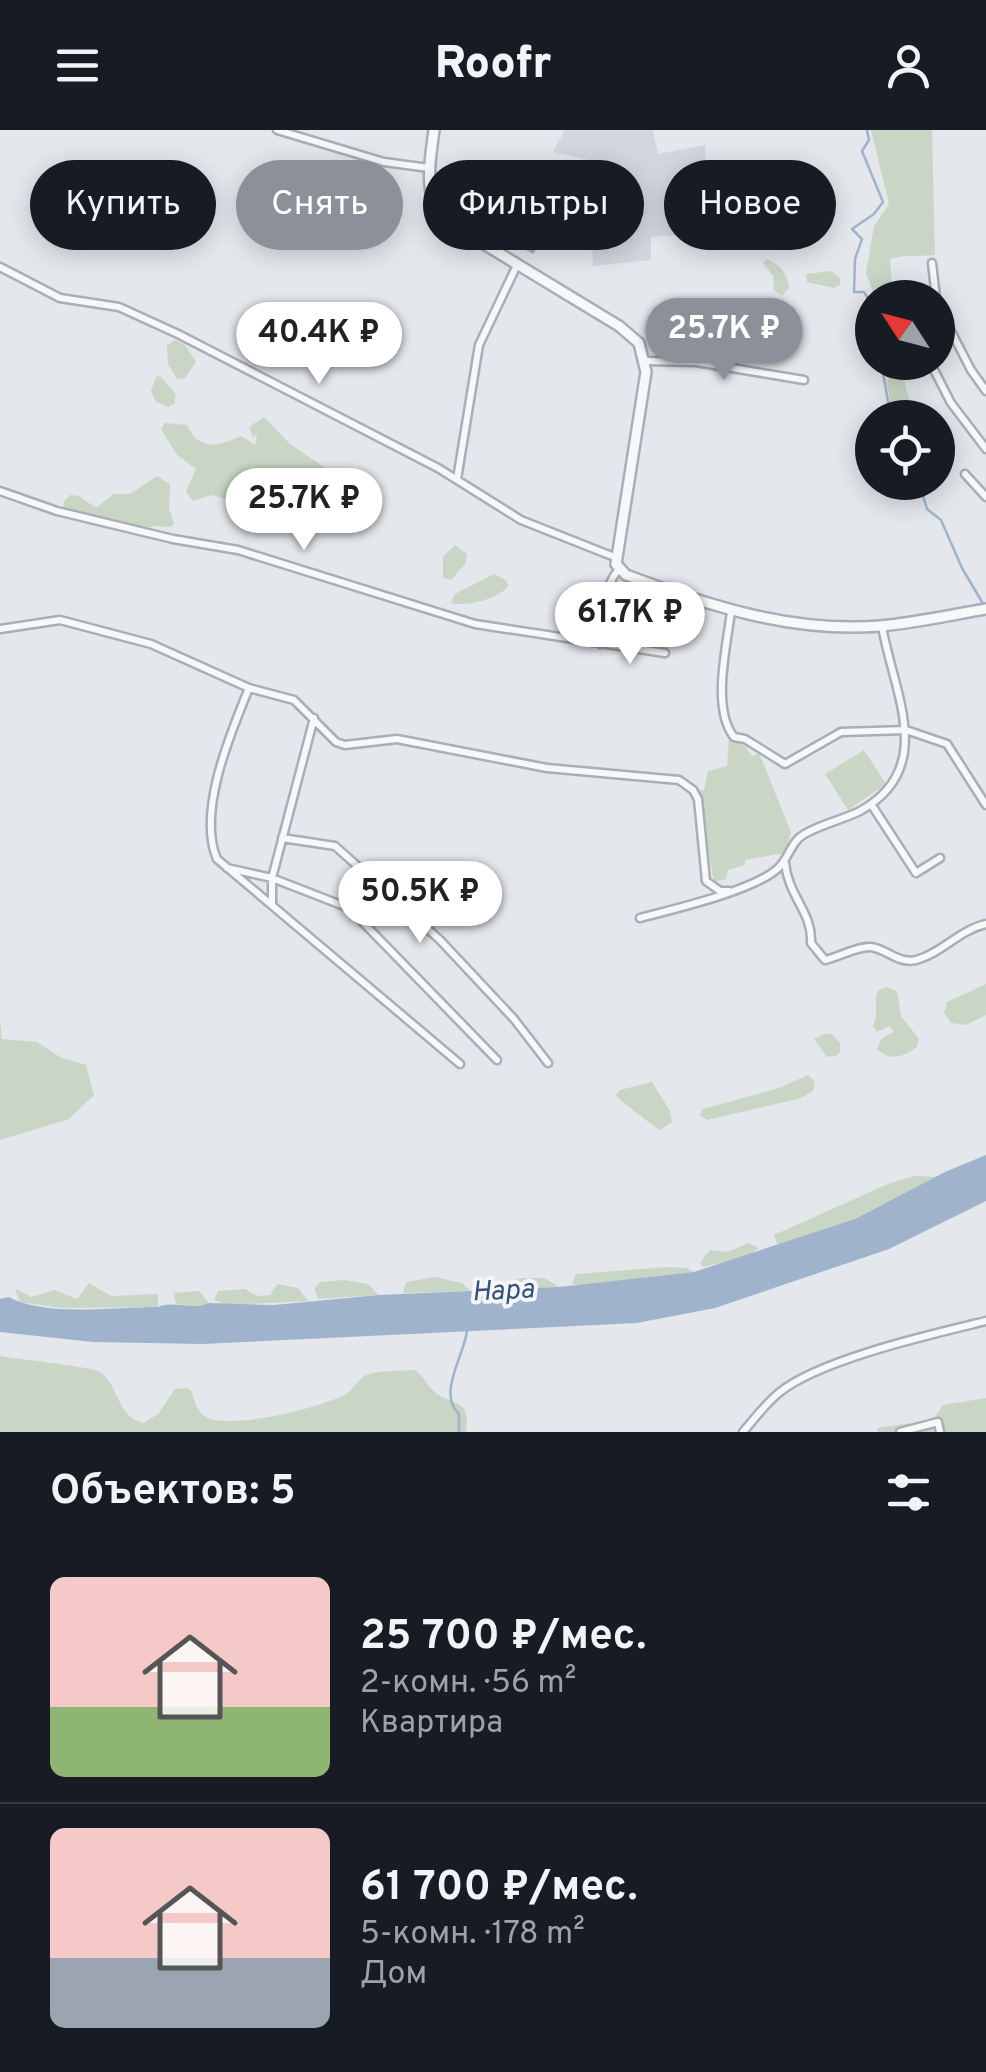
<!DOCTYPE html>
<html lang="ru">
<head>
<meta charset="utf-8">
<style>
	:root { --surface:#171b24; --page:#20242c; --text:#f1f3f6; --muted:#9ea1a6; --line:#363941; --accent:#8c9099 }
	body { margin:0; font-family:Overpass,sans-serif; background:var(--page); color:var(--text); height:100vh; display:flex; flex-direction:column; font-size:38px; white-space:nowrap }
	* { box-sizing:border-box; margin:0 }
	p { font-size:32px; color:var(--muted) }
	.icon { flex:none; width:55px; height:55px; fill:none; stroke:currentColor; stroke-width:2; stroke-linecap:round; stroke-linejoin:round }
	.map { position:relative; height:1302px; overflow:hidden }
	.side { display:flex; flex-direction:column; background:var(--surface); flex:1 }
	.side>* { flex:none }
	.top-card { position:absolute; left:30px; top:30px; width:928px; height:90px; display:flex; gap:20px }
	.needle { width:65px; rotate:306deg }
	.tools { position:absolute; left:855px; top:150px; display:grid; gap:20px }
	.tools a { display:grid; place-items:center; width:100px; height:100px; border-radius:50%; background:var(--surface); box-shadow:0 5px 25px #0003; font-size:50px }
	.price { position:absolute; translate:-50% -85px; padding:0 22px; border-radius:35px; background:#fff; color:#222; font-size:32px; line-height:65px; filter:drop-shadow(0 2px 5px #0008) }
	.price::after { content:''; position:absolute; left:50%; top:60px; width:30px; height:22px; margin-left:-15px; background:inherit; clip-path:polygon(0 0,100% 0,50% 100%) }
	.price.current { background:var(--accent); color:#fff }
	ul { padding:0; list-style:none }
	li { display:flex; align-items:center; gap:30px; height:250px; padding:0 50px }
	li+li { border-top:2px solid var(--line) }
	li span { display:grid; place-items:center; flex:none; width:280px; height:200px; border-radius:15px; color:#555 }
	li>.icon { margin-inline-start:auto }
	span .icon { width:120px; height:120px; fill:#fffc; stroke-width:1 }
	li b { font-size:42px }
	h2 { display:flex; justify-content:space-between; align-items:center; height:120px; padding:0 50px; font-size:42px }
	.pill { padding:0 35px; border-radius:45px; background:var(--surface); box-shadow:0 5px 25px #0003; font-size:35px; line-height:90px }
	.pill.current { background:var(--accent); color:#fff }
	header { display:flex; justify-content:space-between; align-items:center; height:130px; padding:0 50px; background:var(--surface); font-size:45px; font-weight:800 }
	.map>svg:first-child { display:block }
	.built { fill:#d2d6de }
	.green { fill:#c9d6c5 }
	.water { fill:#9fb4cc }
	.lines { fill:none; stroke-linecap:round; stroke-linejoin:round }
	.stream { stroke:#9fb4cc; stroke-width:2.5 }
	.minor-casing { stroke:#a9aeb7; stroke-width:11 }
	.tertiary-casing { stroke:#a9aeb7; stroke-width:14 }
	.minor { stroke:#f7f8fa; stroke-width:6 }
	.tertiary { stroke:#f7f8fa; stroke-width:9 }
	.labels { text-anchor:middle; stroke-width:8; stroke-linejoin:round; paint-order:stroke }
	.water-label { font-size:28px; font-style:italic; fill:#34527a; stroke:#f4f6f9 }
</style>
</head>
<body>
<header><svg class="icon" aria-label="menu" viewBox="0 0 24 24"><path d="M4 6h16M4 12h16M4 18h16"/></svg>Roofr<svg class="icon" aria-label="person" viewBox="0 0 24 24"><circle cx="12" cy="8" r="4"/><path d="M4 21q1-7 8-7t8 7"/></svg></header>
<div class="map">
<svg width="986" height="1302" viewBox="0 0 986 1302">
	<rect width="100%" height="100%" fill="#e4e7ec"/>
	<path class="built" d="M 565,0 L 653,0 L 658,24 L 705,15 L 708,103 L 651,107 L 651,130 L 593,136 L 592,110 L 603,33 L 553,22 Z"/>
	<path class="green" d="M 871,0 L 932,0 L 935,125 C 919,127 905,124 890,129 L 893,167 L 875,167 L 866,143 L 874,96 L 889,74 Z
		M 767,129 C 780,135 788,143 789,158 L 782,166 L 774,160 L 773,146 L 763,133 Z
		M 831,141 L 840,148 L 840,155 L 834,158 L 807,152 L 806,144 Z
		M 175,210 L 185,215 L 196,232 L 185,248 L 177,249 L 168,234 L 167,215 Z
		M 890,233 L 900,233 L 908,266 L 919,287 L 893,287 L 887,255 Z
		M 160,246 L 176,264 L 174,274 L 168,277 L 156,272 L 151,261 L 156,247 Z
		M 264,287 L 290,314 L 324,337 L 331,346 L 328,358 L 321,359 L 310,349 L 305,351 L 290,385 L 297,396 L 294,402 L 288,402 C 270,386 282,374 288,356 L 281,350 L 271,352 L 243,374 L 211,365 L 193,371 L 186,362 L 196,339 L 177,325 L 161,299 L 165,293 L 187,295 C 198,321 218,317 241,306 L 255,315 L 257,303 L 253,307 L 249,297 Z
		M 157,346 L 170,354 L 169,379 L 174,393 L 171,397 L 154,396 L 144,399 L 63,379 L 64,371 L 70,365 L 79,366 L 96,378 L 114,364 L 130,364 Z
		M 455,415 L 467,424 L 466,433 L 451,450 L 443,448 L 443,427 Z
		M 494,444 L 507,451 L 508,456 C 499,469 466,477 451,473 L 455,464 Z
		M 729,608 L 746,617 L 752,626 L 759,623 L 791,702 L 785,723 L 745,730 L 745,735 L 728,740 L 726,749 L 714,752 L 698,661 L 704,660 L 708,641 L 727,636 Z
		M 864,620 L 886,654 L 848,680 L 825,644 Z
		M 986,854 L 986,885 L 966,895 L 951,893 L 944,883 L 947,872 Z
		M 887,857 L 897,861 L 901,886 L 919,909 L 917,917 C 903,927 890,932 877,919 L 882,908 L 894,902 L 890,896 L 877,902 L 873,896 C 879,884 873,873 878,861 Z
		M 0,891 L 2,909 L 37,912 L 60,927 L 86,935 L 94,965 L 69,989 L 0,1010 Z
		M 824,904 L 832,904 L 840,913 L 840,922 L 836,926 L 827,927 L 814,909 Z
		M 808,945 L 815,952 L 813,961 L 801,968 L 707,990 L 700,985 L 703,979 L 779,958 Z
		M 652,952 L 670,981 L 672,992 L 660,1000 C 651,994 621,972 616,965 L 620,960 Z
		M 914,1046 L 936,1047 L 855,1089 L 778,1117 L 774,1105 L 888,1054 Z
		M 749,1113 L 759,1118 L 748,1126 L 704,1137 L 700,1133 L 710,1120 L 727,1122 Z
		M 667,1137 L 687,1138 L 694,1142 L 584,1155 L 572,1154 L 576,1144 Z
		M 435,1147 L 462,1153 L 470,1161 L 403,1163 L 406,1152 Z
		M 522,1148 L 545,1148 L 559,1157 L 496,1161 L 501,1153 Z
		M 344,1150 L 368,1154 L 379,1165 L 318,1169 L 314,1158 L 320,1152 Z
		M 89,1153 L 111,1166 L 158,1164 L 158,1177 L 61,1178 L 20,1172 L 15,1159 L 31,1167 L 54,1160 L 77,1169 Z
		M 277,1154 L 298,1158 L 308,1171 L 227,1175 L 214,1170 L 218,1161 L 245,1159 L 257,1166 L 270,1165 Z
		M 199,1161 L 209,1173 L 200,1177 L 176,1174 L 174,1163 Z
		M 0,1226 C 16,1229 93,1237 100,1242 C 120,1256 116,1287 144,1293 L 159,1283 L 175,1259 L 187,1258 L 192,1262 C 194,1271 198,1284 208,1288 C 234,1299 321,1278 346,1264 C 355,1259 357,1248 369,1244 C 383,1240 400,1241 415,1240 C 425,1247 430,1261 440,1266 C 461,1276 470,1273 466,1302 L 0,1302 Z
		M 986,1268 L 986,1302 L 878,1302 L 877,1298 L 933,1290 L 943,1275 Z"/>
	<path class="water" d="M 517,85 L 545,94 L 542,112 L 533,124 L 521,117 L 514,90 Z
		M 986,1025 L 986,1071 L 889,1119 L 715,1178 L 637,1193 L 202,1214 L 93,1212 L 0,1202 L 0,1169 L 9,1167 C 45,1187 116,1177 158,1177 C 175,1170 192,1181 209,1173 L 274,1175 L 379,1165 L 559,1157 L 694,1142 L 855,1089 L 945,1042 Z"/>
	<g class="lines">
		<path class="stream" d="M 867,0 L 869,10 L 862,21 L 883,72 L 874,84 L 852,99 L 862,109 L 855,129 L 854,162 L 864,162 L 871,173 L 865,209 L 872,222
			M 881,232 L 891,288
			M 919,352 L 927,379 L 941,390 L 962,438 L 985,477
			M 459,1302 L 459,1284 C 437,1264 464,1226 467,1201"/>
		<defs>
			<path id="minor" d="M 277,0 L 384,32 L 429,38
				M 932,133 L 936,168
				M 0,137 L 60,168 L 119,177 L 178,204 L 438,338 L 521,390 L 617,428
				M 938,176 L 971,240 L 986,261
				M 646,231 L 696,232 L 804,250
				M 930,232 L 951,273 L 986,319
				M 965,344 L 986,367
				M 457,349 L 479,215 L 517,135
				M 0,361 L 57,381 L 173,409 L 238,420 L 475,494 L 665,523
				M 731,481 C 727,516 711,578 734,607 L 745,609 L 785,634 L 841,602 L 906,600 L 947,614 L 986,675
				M 0,499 L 60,490 L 151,514 L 249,558 L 294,570 L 336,612 L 345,615 L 397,609 L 547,638 L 679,650 L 693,660 L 698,669 L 706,751 L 720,761 L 729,761
				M 600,514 C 602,487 601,462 618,440
				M 249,558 C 230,604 197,683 217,729 L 460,934
				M 871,674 L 916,743 L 940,728
				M 282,708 L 335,716 L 440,810 L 514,889 L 548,933
				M 785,733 C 788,766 813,783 811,813 L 825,830 C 839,827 857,816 871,817 C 887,819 898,834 916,830 C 942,823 959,800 986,794
				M 227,738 L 272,748 L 349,778 L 497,930
				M 272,775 L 272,748 L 314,588
				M 640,788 C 674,779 751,761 776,740 C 787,732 789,718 798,709 C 808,698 845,689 860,681 C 938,638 893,562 882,496
				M 743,1302 C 755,1288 766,1273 780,1262 C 821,1229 933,1204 986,1191
				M 900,1302 L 938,1292 L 940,1302"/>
			<path id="tertiary" d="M 434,0 C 430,32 422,66 446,91 L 619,196 L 639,213 L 646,242 L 616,434 L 626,445 C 707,475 791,503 880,496 C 915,493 951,485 986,479"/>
		</defs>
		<use href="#minor" class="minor-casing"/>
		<use href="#tertiary" class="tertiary-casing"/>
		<use href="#minor" class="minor"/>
		<use href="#tertiary" class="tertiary"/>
	</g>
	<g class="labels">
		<g class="water-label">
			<text transform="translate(503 1159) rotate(-3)" y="10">Нара</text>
		</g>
	</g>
</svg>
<div class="tools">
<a><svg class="needle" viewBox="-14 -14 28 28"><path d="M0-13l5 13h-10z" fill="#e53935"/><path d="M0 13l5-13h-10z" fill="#9ea1a6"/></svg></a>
<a><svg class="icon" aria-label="locate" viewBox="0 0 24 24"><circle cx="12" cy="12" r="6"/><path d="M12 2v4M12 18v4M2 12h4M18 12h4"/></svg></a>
</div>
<b class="price current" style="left:724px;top:253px">25.7K ₽</b>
<b class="price" style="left:319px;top:257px">40.4K ₽</b>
<b class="price" style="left:304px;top:423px">25.7K ₽</b>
<b class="price" style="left:630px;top:537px">61.7K ₽</b>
<b class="price" style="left:420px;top:816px">50.5K ₽</b>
<div class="top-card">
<a class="pill">Купить</a>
<a class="pill current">Снять</a>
<a class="pill">Фильтры</a>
<a class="pill">Новое</a>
</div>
</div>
<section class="side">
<h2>Объектов: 5<svg class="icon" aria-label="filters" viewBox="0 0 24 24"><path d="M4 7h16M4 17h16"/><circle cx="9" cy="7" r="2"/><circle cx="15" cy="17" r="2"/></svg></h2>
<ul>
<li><span style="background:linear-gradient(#f6c9c9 65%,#8fb573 0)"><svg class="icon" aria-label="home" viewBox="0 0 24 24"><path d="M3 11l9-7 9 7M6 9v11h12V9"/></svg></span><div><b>25 700 ₽/мес.</b><p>2-комн. · 56 m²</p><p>Квартира</p></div></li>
<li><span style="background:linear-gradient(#f6c9c9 65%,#9aa5b1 0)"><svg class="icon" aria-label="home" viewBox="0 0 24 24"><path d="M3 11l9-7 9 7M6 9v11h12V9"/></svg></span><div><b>61 700 ₽/мес.</b><p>5-комн. · 178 m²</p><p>Дом</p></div></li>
</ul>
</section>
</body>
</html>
